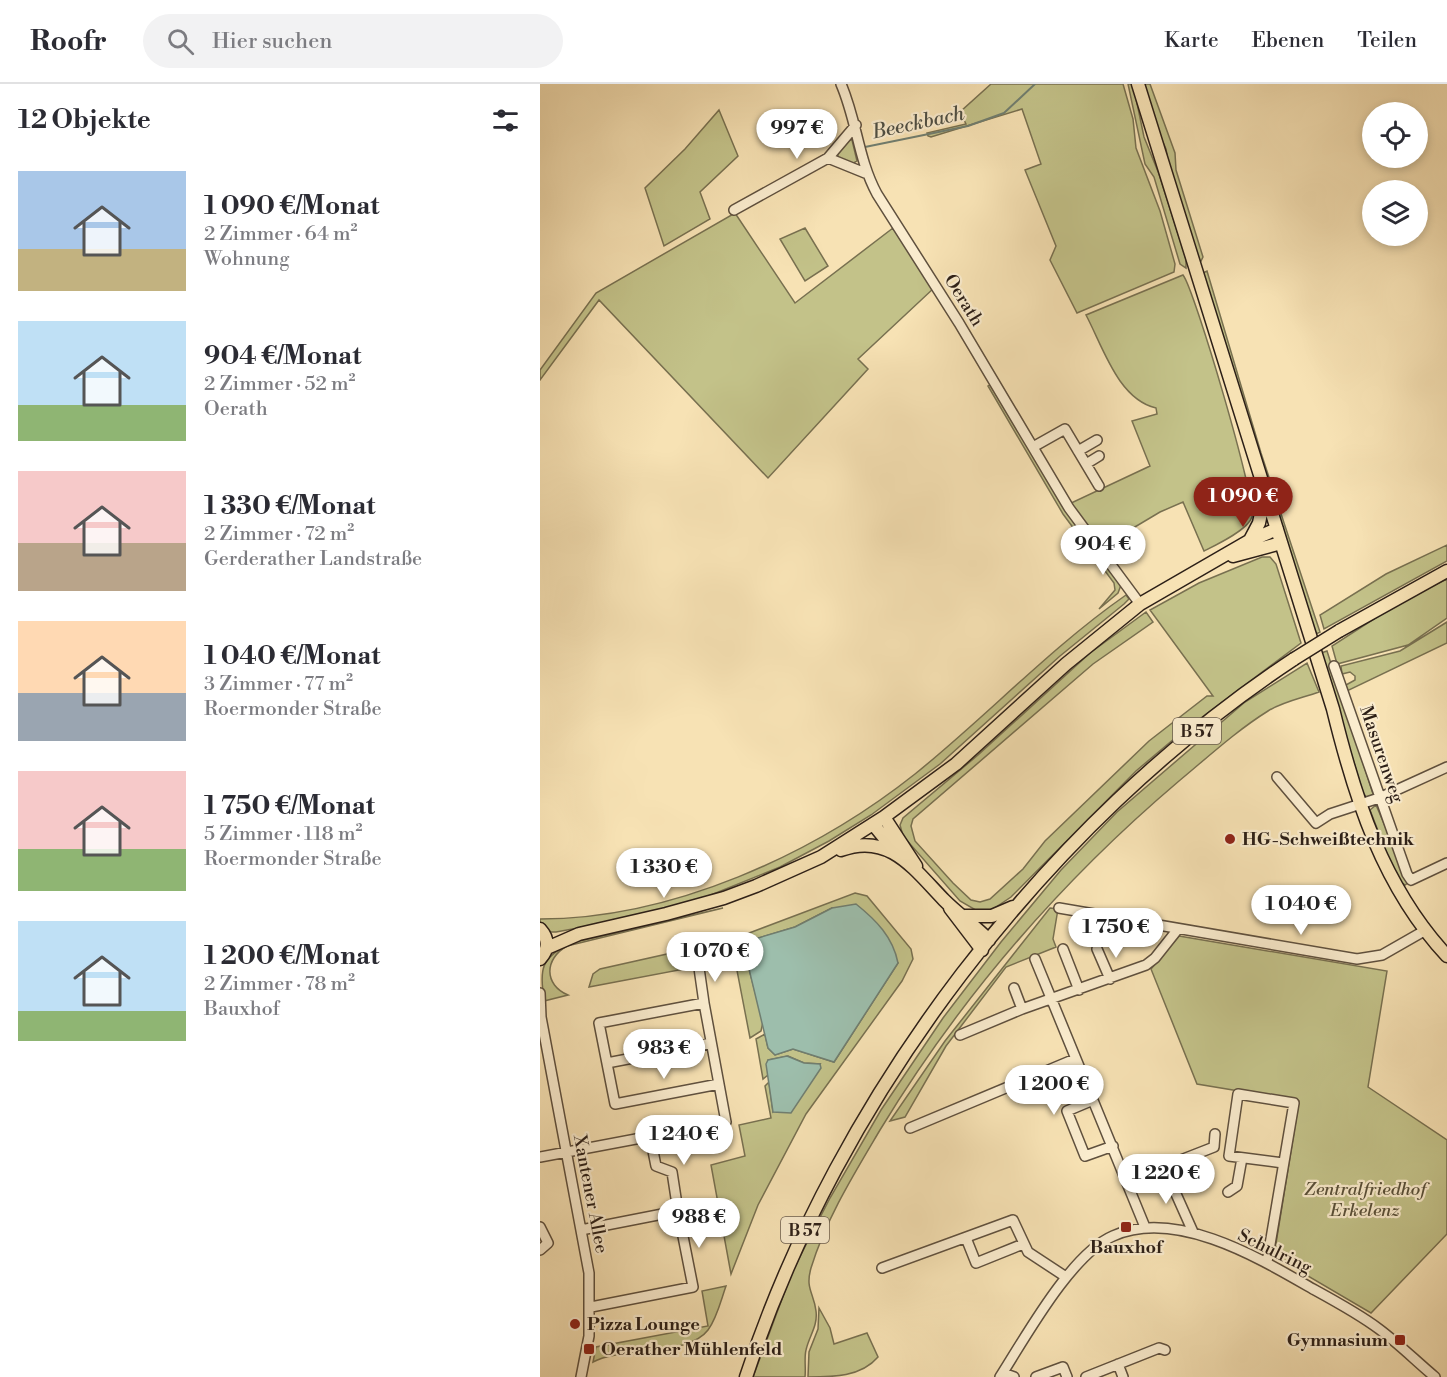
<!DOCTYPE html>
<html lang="de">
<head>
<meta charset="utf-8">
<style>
	:root { --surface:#fff; --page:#f2f2f3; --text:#2b2b33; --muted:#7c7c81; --line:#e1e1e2; --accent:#8f2418 }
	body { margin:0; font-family:"Libre Bodoni",serif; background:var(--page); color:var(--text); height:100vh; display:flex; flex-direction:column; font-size:22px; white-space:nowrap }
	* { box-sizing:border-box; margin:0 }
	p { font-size:20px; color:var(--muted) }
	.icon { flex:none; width:33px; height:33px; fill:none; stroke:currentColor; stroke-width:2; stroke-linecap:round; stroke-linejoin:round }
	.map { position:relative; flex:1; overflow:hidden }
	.sheet { display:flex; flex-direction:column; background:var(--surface); width:540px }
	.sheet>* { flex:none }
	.buttons { position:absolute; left:822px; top:18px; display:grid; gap:12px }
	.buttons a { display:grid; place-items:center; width:66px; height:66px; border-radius:50%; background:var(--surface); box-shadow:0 3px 9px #0003; font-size:30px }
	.price { position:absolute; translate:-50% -51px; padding:0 14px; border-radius:21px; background:#fff; color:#222; font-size:20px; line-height:39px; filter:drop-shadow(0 2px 3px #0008) }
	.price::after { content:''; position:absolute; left:50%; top:36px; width:18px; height:14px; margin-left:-9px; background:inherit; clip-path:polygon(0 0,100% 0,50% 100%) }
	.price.on { background:var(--accent); color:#fff }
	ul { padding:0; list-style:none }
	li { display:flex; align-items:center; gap:18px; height:150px; padding:0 18px }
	li span { display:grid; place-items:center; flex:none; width:168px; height:120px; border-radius:0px; color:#555 }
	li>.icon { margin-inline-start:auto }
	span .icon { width:72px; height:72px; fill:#fffc; stroke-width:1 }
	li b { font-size:26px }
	h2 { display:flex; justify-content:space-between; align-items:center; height:72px; padding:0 18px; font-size:26px }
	header { display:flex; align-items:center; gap:36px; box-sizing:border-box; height:84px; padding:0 30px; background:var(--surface); border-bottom:2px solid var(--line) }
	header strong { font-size:28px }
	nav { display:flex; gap:33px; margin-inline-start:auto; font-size:21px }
	.search { width:420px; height:54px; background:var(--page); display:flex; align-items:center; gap:15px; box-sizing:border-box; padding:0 21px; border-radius:33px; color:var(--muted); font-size:22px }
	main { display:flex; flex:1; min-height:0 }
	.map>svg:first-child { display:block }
	.green { fill:#c3c289; stroke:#787050; stroke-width:1.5 }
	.water { fill:#9dbeac; stroke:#707e70; stroke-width:1.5 }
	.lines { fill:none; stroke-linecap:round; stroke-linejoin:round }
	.stream { stroke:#707e70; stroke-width:2 }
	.minor-casing { stroke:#5f503e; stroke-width:12 }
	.major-casing { stroke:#2c1f17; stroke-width:15 }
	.minor { stroke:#faecce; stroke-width:9 }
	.major { stroke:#f7e2b4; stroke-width:12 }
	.major-bridge-casing { stroke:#2c1f17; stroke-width:15; stroke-linecap:butt }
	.major-bridge { stroke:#f7e2b4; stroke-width:12 }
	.poi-dot { fill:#8f2418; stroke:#faecce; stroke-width:2 }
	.labels { text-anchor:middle; stroke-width:4.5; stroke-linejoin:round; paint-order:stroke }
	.shield { fill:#faecce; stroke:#6a5c4e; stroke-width:1.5 }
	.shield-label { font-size:16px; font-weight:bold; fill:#2c1f17 }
	.street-label { font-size:18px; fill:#2c1f17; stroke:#faecce }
	.poi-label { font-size:18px; font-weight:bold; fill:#2c1f17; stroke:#faecce; text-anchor:start }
	.park-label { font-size:18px; font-style:italic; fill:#595039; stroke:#faecce }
	.water-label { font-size:20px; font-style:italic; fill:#4e4f44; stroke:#faecce }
</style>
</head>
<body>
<header>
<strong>Roofr</strong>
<div class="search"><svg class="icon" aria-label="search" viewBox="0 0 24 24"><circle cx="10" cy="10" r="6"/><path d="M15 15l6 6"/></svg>Hier suchen</div>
<nav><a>Karte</a><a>Ebenen</a><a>Teilen</a></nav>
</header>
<main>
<section class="sheet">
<h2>12 Objekte<svg class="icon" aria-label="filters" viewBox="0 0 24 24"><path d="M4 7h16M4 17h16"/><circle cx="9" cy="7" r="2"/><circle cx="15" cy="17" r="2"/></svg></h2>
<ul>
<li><span style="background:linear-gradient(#a9c7e8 65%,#c2b280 0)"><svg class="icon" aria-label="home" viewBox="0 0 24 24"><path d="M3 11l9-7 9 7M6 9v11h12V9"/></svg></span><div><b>1 090 €/Monat</b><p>2 Zimmer · 64 m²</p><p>Wohnung</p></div></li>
<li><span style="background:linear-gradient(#bfe0f5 70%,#8fb573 0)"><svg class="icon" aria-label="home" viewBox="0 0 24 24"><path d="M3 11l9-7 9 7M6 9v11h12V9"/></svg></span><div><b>904 €/Monat</b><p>2 Zimmer · 52 m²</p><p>Oerath</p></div></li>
<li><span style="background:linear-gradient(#f6c9c9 60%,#b9a48a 0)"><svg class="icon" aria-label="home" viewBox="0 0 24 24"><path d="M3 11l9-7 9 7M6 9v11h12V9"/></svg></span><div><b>1 330 €/Monat</b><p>2 Zimmer · 72 m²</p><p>Gerderather Landstraße</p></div></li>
<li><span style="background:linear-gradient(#ffd9b3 60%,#9aa5b1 0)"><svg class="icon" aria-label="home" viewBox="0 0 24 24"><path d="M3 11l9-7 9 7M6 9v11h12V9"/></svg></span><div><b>1 040 €/Monat</b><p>3 Zimmer · 77 m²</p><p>Roermonder Straße</p></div></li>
<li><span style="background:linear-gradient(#f6c9c9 65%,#8fb573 0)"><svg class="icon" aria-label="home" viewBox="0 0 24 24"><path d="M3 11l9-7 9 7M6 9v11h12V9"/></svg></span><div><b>1 750 €/Monat</b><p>5 Zimmer · 118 m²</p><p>Roermonder Straße</p></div></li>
<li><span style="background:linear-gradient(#bfe0f5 75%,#8fb573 0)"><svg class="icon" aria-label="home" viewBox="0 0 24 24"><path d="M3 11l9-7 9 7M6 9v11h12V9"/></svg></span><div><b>1 200 €/Monat</b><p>2 Zimmer · 78 m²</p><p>Bauxhof</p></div></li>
</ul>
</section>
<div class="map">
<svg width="907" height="1293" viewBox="0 0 907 1293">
	<rect width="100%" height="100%" fill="#f7e2b4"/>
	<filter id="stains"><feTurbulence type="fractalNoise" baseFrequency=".00333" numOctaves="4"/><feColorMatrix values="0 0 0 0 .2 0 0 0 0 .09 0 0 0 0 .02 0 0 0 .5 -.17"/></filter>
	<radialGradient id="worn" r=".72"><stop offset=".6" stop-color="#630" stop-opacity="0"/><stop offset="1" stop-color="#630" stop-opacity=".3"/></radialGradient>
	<path class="green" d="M 451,0 L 583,0 L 593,35 L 596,64 L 620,127 L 635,180 L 634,188 L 537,229 L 510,176 L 516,162 L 485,86 L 501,80 L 482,25 L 391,53 L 388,52 L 387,49 L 426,40 L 420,28 Z
		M 588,0 L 593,0 L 604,53 L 619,90 L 646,175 L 646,184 L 640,180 L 614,93 L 605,80 Z
		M 603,0 L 610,0 L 635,69 L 636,86 L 663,173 L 661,177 L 656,175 L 629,83 L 626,65 L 613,36 Z
		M 179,26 L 198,72 L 160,108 L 170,135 L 124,162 L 105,104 L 145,65 Z
		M 309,56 L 312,56 L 317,77 L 312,80 L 299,75 L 296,66 Z
		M 195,129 L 255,219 L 353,144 L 394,204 L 318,275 L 328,285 L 228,394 L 59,216 L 0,296 L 0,286 L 56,209 Z
		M 265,144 L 288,182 L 265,197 L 240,155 Z
		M 667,187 L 721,369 L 775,533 L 780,548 L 776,550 L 661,190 Z
		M 643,191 C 654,204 717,417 712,433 C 708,446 676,461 664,467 L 643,418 L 620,428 L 563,462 L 529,420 L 610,382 L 592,337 L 617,330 L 616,324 C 578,315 563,263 546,231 Z
		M 450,301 L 581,501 L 578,509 L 559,525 L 575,506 L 574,499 L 523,430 L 448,302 Z
		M 907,461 L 907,477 L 784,545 L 780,531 L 846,490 Z
		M 722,473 L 730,473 L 736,480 L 761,559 L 641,649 L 596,687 L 471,813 L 453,825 L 439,828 L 420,817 L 363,752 L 360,741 L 363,734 L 438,671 L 550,569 L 606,528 L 613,538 L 553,580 L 373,735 L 371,742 L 375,757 L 413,799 L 431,816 L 440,818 L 450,815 L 483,785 L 505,757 L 609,657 L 667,612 L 673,612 L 610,526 L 659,499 Z
		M 907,495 L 907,534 L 868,561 L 797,580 L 792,562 L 857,520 Z
		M 586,511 L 589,515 L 584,520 L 520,572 L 400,680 L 331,731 L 289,757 L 240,783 L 156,817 L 93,834 L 16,848 L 11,848 L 0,841 L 0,835 C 131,835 273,771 375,690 C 447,632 510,564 586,511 Z
		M 907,538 L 907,559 L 807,607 L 806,601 L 815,596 L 815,592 L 810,588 L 802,590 L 801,582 L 860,567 Z
		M 787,567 L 833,710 L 828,715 L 823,709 L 781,569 Z
		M 767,579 L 779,608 C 762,614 742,618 728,627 C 696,647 668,673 639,697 C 521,797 420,914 340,1046 C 314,1090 286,1135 271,1184 C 265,1205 274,1209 276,1227 C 278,1242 269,1252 266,1266 C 264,1274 266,1284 265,1293 L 213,1293 L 252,1188 L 290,1114 L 341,1026 L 403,934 L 461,858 L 521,786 L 577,728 L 705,618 Z
		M 836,721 L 869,798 L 865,801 L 857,796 L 830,726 Z
		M 315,809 L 327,812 L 371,865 L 373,875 L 362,897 L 266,1030 L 218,1121 L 191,1190 L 171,1081 L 205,1072 L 199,1041 L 231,1034 L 225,1002 L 229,998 L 233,1028 L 280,980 L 264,979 L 248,972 L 228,976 L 228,991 L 223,995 L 216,955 L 225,950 L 228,964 L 235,971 L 253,965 L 294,978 L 358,879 L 292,824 L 255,843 L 209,857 L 209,885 L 223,938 L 221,947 L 210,954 L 195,876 L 160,882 L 156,863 L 196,854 Z
		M 183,824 L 27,862 C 4,875 4,901 28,911 L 4,917 C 0,884 0,875 30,859 Z
		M 510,824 L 518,825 L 513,855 L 516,863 L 466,883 L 406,962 L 365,1033 L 350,1037 L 405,957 Z
		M 639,852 L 847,887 L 828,1003 L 907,1056 L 907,1150 L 831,1229 L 734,1172 L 759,1017 L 657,1000 L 611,885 Z
		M 154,864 L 155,883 L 49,903 L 53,890 L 60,885 Z
		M 186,1202 C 181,1216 177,1234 168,1246 C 148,1273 82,1262 53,1278 L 56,1263 L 168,1242 L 162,1207 Z
		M 279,1224 L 290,1244 L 294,1260 L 327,1249 L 338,1273 C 321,1293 293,1293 268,1293 L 269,1268 L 278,1245 Z"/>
	<path class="water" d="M 316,820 C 336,836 353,853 358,879 L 294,978 L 253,965 L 235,971 L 228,964 L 209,885 L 208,857 L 255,843 L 292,824 Z
		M 247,972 L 264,979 L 280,980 L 281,984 L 251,1029 L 233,1028 L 226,980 L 228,976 Z"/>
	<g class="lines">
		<path class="stream" d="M 325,63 L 428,42 L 464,29 L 495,0"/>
		<defs>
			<path id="minor" d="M 301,0 C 317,37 318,75 337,110 L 419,239 L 529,424 L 600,520
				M 288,74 L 316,41
				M 194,126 L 288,74 L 325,89
				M 493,363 L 525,345 L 559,402
				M 538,367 L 557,356
				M 546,380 L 559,372
				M 794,582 L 867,790 L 871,796 L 907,779
				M 737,693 L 776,739 L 790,730 L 839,714 L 907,683
				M 519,824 L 817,875 L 842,871 L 884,847
				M 523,865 L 539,906
				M 557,865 L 570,895
				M 495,875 L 605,1143
				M 159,884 L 164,919
				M 474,904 L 482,925
				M 0,909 L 1,933 L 49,1189 L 49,1252 L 41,1293
				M 420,951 L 482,925 L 606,881 L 615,874 L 638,845
				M 67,979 L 171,959
				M 553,1016 L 527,1027 L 545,1072 L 573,1062
				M 370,1044 L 535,975
				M 110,1052 L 116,1082 L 132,1088 L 138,1127
				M 0,1073 L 186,1038 L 164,919 L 59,939 L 75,1020 L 179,1000
				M 624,1083 L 653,1148
				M 587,1097 L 674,1063 L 675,1050
				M 688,1108 L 697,1102 L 702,1074
				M 0,1143 L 8,1159 L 0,1166
				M 41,1146 L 138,1127 L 153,1203 L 51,1223
				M 426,1154 L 436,1179 L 483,1160
				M 727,1178 L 754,1019 L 698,1010 L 689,1072 L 743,1079
				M 342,1184 L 473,1136 L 488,1168 L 526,1193
				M 578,1280 L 583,1293
				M 463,1289 L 474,1293
				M 460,1293 C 485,1254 531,1170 573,1152 C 636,1124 719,1174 773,1205 C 795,1217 819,1230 839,1245 C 859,1260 876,1277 895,1293
				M 496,1293 L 523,1283 L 527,1293
				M 546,1293 L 619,1264 L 625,1266"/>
			<path id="major" d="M 598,0 L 793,625 C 815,715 843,803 907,872
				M 710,456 L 719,439 L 725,410
				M 693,472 L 741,459
				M 799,547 L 907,487
				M 344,733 L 376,782
				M 333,740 L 355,767
				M 301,766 C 349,748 374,785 404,816 C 418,830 435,842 449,856
				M 410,824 L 442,866
				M 425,832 L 452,832 L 473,823
				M 0,845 C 9,855 9,865 0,875
				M 7,864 L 39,850 L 126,830 L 184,814 L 216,802 L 281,773 L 344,733 L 416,680 L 526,580 L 600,520 L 709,457 L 737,445
				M 206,1293 C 298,1012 507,738 754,575"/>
		</defs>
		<use href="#minor" class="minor-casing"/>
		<use href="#major" class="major-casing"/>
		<use href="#minor" class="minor"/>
		<use href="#major" class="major"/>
		<defs>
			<path id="major-bridge" d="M 754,575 L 799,547"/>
		</defs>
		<use href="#major-bridge" class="major-bridge-casing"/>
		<use href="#major-bridge" class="major-bridge"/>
	</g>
	<g class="poi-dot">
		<circle cx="690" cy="755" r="6"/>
		<rect x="580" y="1137" width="12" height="12" rx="3"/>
		<circle cx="35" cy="1240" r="6"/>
		<rect x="854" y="1250" width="12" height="12" rx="3"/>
		<rect x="43" y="1259" width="12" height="12" rx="3"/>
	</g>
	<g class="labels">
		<g class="shield">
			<rect x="633" y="634" width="48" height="26" rx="4.5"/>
			<rect x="241" y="1133" width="48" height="26" rx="4.5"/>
		</g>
		<g class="shield-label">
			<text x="657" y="653">B 57</text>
			<text x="265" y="1152">B 57</text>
		</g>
		<g class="street-label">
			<text transform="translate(424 216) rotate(58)" y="6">Oerath</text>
			<text transform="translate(842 670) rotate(71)" y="6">Masurenweg</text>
			<text transform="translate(51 1110) rotate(79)" y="6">Xantener Allee</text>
			<text transform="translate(735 1167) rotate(26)" y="6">Schulring</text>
		</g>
		<g class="poi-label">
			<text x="702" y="761">HG-Schweißtechnik</text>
			<text x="586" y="1169" text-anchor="middle">Bauxhof</text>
			<text x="47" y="1246">Pizza Lounge</text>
			<text x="848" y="1262" text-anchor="end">Gymnasium</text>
			<text x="61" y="1271">Oerather Mühlenfeld</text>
		</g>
		<g class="park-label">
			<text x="825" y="1111">Zentralfriedhof<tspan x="825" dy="21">Erkelenz</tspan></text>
		</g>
		<g class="water-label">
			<text transform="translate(378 38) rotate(-12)" y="7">Beeckbach</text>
		</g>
	</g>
	<rect width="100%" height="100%" filter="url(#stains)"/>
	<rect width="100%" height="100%" fill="url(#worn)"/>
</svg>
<div class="buttons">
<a><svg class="icon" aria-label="locate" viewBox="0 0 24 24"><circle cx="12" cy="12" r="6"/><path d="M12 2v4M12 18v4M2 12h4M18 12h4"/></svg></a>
<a><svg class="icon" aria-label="layers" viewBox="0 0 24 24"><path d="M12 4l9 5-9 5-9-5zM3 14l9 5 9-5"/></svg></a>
</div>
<b class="price" style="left:257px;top:76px">997 €</b>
<b class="price on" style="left:703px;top:444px">1 090 €</b>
<b class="price" style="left:563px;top:492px">904 €</b>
<b class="price" style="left:124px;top:815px">1 330 €</b>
<b class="price" style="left:761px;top:852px">1 040 €</b>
<b class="price" style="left:576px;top:875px">1 750 €</b>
<b class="price" style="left:175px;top:899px">1 070 €</b>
<b class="price" style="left:124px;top:996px">983 €</b>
<b class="price" style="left:514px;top:1032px">1 200 €</b>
<b class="price" style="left:144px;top:1082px">1 240 €</b>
<b class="price" style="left:626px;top:1121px">1 220 €</b>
<b class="price" style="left:159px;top:1165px">988 €</b>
</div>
</main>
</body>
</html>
